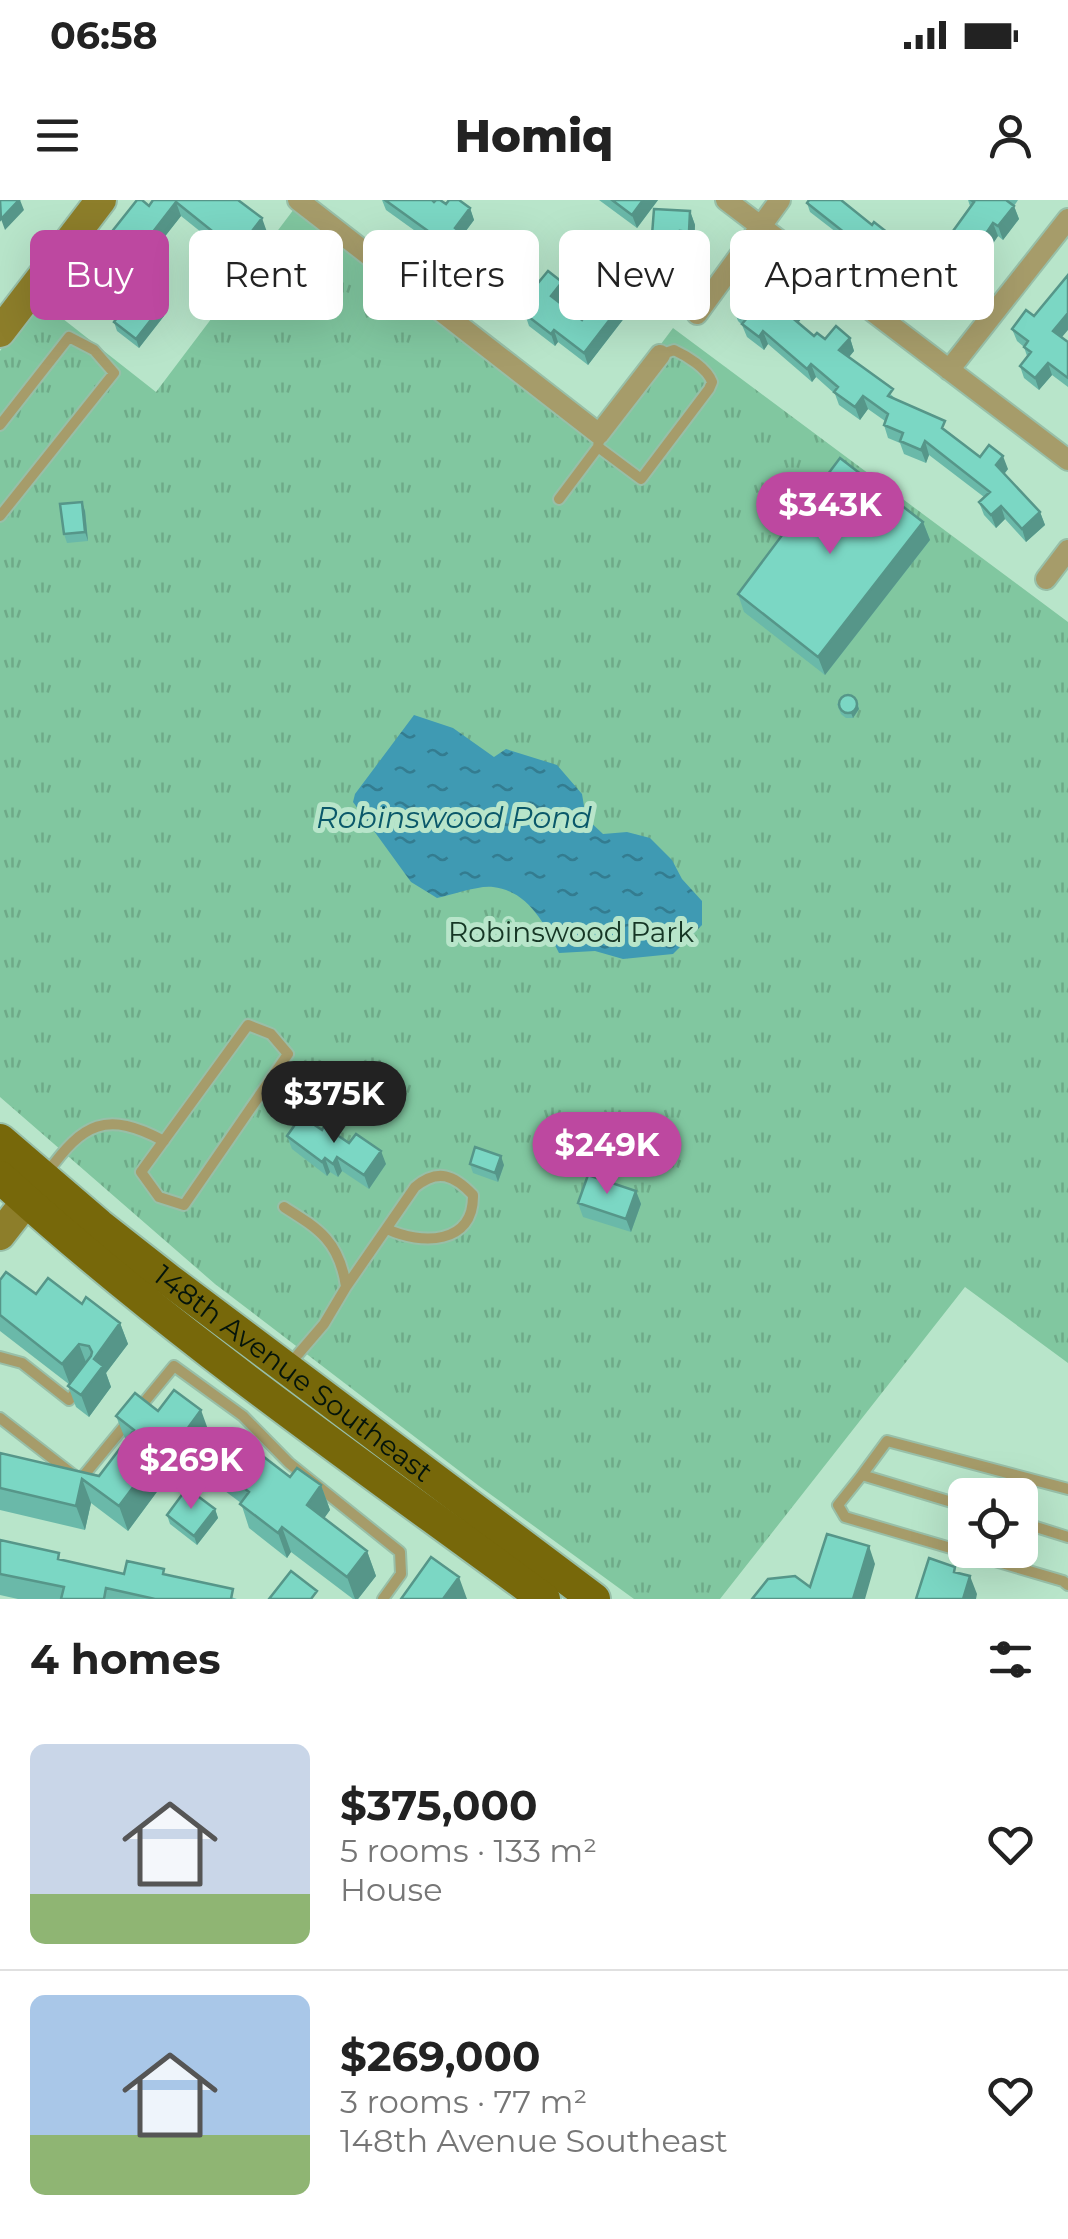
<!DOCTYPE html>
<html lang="en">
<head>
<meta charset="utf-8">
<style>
	:root { --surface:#fff; --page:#f2f2f2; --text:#222; --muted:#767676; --line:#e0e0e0; --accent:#bd48a0 }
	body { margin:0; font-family:Montserrat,sans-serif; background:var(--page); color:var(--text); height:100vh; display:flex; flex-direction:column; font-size:38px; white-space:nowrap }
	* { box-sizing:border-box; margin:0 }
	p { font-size:32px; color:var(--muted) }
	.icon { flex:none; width:55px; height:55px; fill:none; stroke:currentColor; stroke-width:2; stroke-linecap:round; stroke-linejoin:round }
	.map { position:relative; height:1399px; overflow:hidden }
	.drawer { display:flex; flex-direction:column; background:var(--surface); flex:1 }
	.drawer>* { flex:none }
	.banner { position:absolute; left:30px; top:30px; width:1010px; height:90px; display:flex; gap:20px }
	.controls { position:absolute; left:948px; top:1278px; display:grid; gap:20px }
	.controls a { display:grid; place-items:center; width:90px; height:90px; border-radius:15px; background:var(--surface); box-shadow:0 10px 40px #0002; font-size:50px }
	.price { position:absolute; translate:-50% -85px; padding:0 22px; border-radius:35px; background:var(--accent); color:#fff; font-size:32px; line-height:65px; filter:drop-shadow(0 2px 5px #0008) }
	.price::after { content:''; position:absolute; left:50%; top:60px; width:30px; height:22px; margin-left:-15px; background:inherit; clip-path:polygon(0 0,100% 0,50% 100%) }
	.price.on { background:#222; color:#fff }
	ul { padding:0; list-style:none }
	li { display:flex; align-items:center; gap:30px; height:250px; padding:0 30px }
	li+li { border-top:2px solid var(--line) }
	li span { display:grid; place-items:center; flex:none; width:280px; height:200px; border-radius:15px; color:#555 }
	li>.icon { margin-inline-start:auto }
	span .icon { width:120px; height:120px; fill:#fffc; stroke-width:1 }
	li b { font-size:42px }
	h2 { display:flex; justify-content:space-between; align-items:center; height:120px; padding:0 30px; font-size:42px }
	.chip { padding:0 35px; border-radius:15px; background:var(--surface); box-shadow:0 10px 40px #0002; font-size:35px; line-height:90px }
	.chip.on { background:var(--accent); color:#fff }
	.status { display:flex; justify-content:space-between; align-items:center; height:70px; padding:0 50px; background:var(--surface); direction:ltr }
	.status svg { height:28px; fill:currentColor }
	header { display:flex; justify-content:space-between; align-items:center; height:130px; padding:0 30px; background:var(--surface); font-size:45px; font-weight:800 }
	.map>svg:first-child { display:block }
	.park { fill:url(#park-tufts) }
	.water { fill:url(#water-ripples) }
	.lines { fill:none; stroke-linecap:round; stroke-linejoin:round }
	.lane-casing { stroke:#98bfa8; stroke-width:14 }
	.street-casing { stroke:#98bfa8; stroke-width:24 }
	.secondary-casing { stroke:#98bfa8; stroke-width:34 }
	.primary-casing { stroke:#98bfa8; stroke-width:36 }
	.lane { stroke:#a69c6a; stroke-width:10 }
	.street { stroke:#a69c6a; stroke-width:20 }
	.secondary { stroke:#8d7e2a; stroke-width:30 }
	.primary { stroke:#77680a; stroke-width:32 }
	.wall { fill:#6ab9a9 }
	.shaded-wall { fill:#569689 }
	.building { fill:#7bd7c4; stroke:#569689; stroke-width:2.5 }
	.labels { text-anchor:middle; stroke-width:10; stroke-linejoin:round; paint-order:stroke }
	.park-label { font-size:28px; fill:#163625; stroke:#b8e5ca }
	.street-label { font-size:28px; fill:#04140b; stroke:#b8e5ca }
	.water-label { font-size:30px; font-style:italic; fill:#0a586a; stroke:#b8e5ca }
</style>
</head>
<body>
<div class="status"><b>06:58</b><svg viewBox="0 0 49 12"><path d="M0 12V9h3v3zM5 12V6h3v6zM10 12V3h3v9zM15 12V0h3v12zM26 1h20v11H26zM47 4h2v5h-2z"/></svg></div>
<header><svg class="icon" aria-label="menu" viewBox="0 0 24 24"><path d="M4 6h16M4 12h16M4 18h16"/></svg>Homiq<svg class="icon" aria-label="person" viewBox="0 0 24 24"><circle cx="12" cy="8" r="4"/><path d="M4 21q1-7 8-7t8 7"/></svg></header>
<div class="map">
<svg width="1068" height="1399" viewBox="0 0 1068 1399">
	<defs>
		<pattern id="park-tufts" width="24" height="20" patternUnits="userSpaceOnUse" patternTransform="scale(2.5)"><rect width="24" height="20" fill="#81c7a0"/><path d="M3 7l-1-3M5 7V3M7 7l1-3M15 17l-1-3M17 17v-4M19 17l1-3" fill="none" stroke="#6eaa88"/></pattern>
		<pattern id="water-ripples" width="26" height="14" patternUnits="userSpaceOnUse" patternTransform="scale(2.5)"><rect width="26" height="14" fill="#3f9ab3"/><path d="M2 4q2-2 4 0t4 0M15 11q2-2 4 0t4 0" fill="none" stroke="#337c90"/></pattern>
	</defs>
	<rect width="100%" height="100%" fill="#b8e5ca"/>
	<path class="park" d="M 294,9 L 592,236 L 673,128 L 1068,422 L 1068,1163 L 965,1087 L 720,1399 L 634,1399 L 479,1286 L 215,1084 L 0,897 L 0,151 L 39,100 L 156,192 Z"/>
	<path class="water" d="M 414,515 L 453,528 L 494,557 L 506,549 L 557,565 L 582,594 L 586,618 L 603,634 L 627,632 L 650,638 L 672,660 L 682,679 L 702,701 L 702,725 L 673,754 L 623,759 L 595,751 L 559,753 C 545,724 528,691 493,687 C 479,685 452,695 437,698 L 411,682 L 353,602 L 355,594 Z"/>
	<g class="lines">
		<defs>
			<path id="lane" d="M 0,225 L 69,137 L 94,150 L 114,173 L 0,316
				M 598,247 L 641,279 L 709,189 L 712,182 C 707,168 687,156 674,150 L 660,155
				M 559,299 L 598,247 L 599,240
				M 248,825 L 271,834 L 288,854 L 184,1005 L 159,997 L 141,972 Z
				M 47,973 C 83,923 106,910 164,941
				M 284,1007 C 319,1029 339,1041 346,1086
				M 0,1157 L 22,1163 L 69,1200 L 79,1188
				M 288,1166 L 324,1124 L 346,1087 L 415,987 C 438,968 454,975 473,995 C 474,1045 421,1045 387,1029
				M 0,1218 L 80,1280 L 174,1166 L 243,1216 L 289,1263 L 400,1352 L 401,1374 L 383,1399
				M 862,1275 L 887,1241 L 1068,1289
				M 965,1306 L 862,1275 L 838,1305 L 845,1317 L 1063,1381 L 1068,1385
				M 1020,1322 L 1068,1337"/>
			<path id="street" d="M 298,0 L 599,234 L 660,155
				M 726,0 L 1068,260
				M 697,114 L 780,0
				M 949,170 L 1068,19
				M 1046,379 L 1068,350"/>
			<path id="secondary" d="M 0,132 L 101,0
				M 0,1035 L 42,981"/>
			<g id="primary">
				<path id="s1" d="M 0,940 L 99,1025 L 169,1080 L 594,1399"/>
				<path d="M 0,977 C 169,1132 360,1263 544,1399"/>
			</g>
		</defs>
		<use href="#lane" class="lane-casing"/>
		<use href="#street" class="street-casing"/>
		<use href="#secondary" class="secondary-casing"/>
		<use href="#primary" class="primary-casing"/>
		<use href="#lane" class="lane"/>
		<use href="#street" class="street"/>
		<use href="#secondary" class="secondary"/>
		<use href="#primary" class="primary"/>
	</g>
	<path class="wall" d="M 153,0 L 238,0 L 267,32 L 242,65 L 181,16 L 137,72 L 111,52 L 106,39 L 149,6 Z
		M 382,0 L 432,0 L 434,2 L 470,8 L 474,20 L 463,35 L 538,83 L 567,94 L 560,103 L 582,120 L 621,105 L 625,117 L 588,165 L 558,142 L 555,146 L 529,126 L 525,114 L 527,111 L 465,65 L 464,66 L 386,10 Z
		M 599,0 L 658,0 L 637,28 Z
		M 968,0 L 1018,0 L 1014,6 L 1019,19 L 1003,40 L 998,36 L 966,84 L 960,80 L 937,112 L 919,99 L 914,85 L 970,6 Z
		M 807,3 L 915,61 L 901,77 L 857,43 L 854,46 L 810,12 Z
		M 690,11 L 695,25 L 694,45 L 685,45 L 683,76 L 655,75 L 650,61 Z
		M 115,101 L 164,116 L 139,148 L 117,131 L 114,122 L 121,112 L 118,110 Z
		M 733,108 L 805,114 L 798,123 L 814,136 L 825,139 L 850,138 L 854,151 L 849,157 L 897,200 L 950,233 L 980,257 L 1008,269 L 1004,274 L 1040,312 L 1045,325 L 1026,342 L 1005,319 L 996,328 L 984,315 L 979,302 L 984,297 L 929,255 L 926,263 L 904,254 L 900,243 L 888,238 L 884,225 L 885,221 L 868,209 L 860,220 L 839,205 L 835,194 L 816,177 L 812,182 L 768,144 L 764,150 L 747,137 L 742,125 L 738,121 Z
		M 1012,129 L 1062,137 L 1068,142 L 1068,187 L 1052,175 L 1039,190 L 1024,178 L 1020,166 L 1027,156 L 1024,147 L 1017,141 Z
		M 82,302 L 85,311 L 88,341 L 67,343 L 64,334 Z
		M 923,322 L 930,340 L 825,475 L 744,412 L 738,394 Z
		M 858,503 L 859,509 L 853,518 L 846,518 L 841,514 L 837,504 Z
		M 322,930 L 349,943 L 386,964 L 369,989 L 342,971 L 338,977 L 330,972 L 327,976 L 292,949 L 287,936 Z
		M 470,964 L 504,965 L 498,982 L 473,973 Z
		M 636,991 L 641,1004 L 631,1032 L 583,1017 L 578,1003 Z
		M 0,1080 L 36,1094 L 82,1104 L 120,1123 L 128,1144 L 106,1173 L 111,1187 L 89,1217 L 76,1207 L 68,1186 L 70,1185 L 0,1131 Z
		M 158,1211 L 210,1235 L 183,1272 L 176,1266 L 128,1331 L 91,1303 L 85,1330 L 0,1310 L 0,1253 L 99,1276 L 126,1241 L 116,1216 Z
		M 216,1266 L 290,1277 L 321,1285 L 330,1310 L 324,1318 L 367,1351 L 376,1376 L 358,1399 L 353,1399 L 291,1352 L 287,1358 L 249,1328 L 241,1303 L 225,1291 Z
		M 215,1309 L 218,1318 L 197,1345 L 170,1324 L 167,1315 Z
		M 0,1340 L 62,1360 L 124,1374 L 166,1375 L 237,1399 L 18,1399 L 0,1395 Z"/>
	<path class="shaded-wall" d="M 19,0 L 20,0 L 24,10 L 5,30 L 1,19 Z
		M 643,0 L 658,0 L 637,28 L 632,15 Z
		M 176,2 L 181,16 L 137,72 L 132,59 Z
		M 1014,6 L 1019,19 L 1003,40 L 998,26 Z
		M 470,8 L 474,20 L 459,40 L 455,28 Z
		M 690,11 L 695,25 L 694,45 L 689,32 Z
		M 262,18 L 267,32 L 242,65 L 237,51 Z
		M 993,23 L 998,36 L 966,84 L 961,71 Z
		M 680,31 L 685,45 L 683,76 L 678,63 Z
		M 853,33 L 857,43 L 854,46 L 850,37 Z
		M 911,51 L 915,61 L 901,77 L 898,68 Z
		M 955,66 L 960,80 L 937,112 L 932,99 Z
		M 562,82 L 567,94 L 556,108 L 551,96 Z
		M 800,101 L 805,114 L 794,128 L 789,115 Z
		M 621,105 L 625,117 L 588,165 L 584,153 Z
		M 161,107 L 164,116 L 139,148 L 136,139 Z
		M 1068,113 L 1068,130 L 1057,143 L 1053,131 Z
		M 554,130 L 558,142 L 555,146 L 551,134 Z
		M 763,131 L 768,144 L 764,150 L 759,137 Z
		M 850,138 L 854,151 L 844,163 L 839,150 Z
		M 1048,163 L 1052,175 L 1039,190 L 1035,178 Z
		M 811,164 L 816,177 L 812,182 L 807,169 Z
		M 863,196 L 868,209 L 860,220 L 855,207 Z
		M 925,241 L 929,255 L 926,263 L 921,250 Z
		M 1003,256 L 1008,269 L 1001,278 L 996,265 Z
		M 82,302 L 85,311 L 88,341 L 85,332 Z
		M 1001,306 L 1005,319 L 996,328 L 991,315 Z
		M 1040,312 L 1045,325 L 1026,342 L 1022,329 Z
		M 923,322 L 930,340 L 825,475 L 818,457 Z
		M 857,504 L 859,509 L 853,518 L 851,513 Z
		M 300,908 L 302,912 L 294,924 L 293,920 Z
		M 381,951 L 386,964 L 369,989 L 364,975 Z
		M 501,956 L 504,965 L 498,982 L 495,973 Z
		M 337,957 L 342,971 L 338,977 L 333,964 Z
		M 325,958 L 330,972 L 327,976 L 322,962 Z
		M 636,991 L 641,1004 L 631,1032 L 626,1019 Z
		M 120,1123 L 128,1144 L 106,1173 L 111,1187 L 89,1217 L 81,1195 L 94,1159 Z
		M 79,1144 L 87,1165 L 70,1185 L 62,1164 Z
		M 201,1210 L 210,1235 L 183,1272 L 174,1247 Z
		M 167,1242 L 176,1266 L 128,1331 L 119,1306 Z
		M 82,1279 L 91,1303 L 85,1330 L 76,1306 Z
		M 321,1285 L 330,1310 L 316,1330 L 307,1305 Z
		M 215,1309 L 218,1318 L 197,1345 L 194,1336 Z
		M 282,1327 L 291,1352 L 287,1358 L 278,1333 Z
		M 869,1346 L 875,1364 L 865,1399 L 853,1399 Z
		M 367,1351 L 376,1376 L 358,1399 L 355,1399 L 347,1377 Z
		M 970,1376 L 977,1394 L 976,1399 L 963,1399 Z
		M 459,1377 L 467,1399 L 443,1399 Z"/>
	<path class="building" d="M 0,0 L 19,0 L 1,19 Z
		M 137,0 L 142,0 L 149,6 L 153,0 L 238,0 L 262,18 L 237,51 L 176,2 L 132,59 L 106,39 Z
		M 385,0 L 432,0 L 434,2 L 436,0 L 440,0 L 446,4 L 449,0 L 459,0 L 470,8 L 455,28 L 477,45 L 482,39 L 538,83 L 548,71 L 562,82 L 551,96 L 582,120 L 603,91 L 621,105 L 584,153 L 554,130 L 551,134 L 525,114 L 532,105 L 461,53 L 460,54 Z
		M 612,0 L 643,0 L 632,15 Z
		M 809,0 L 841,0 L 872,25 L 874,22 L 911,51 L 898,68 L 853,33 L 850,37 L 807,3 Z
		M 971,0 L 1006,0 L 1014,6 L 998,26 L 993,23 L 961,71 L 955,66 L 932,99 L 914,85 L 974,2 Z
		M 654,9 L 690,11 L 689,32 L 680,31 L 678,63 L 650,61 Z
		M 761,72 L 800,101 L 789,115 L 814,136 L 817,133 L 825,139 L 836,126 L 850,138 L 839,150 L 893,189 L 888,196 L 945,221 L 942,228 L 980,257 L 989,245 L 1003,256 L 996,265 L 1040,312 L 1022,329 L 1001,306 L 991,315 L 979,302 L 990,292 L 925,241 L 921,250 L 900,241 L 903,233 L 884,225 L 888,214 L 863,196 L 855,207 L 834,192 L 838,187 L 811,164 L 807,169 L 763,131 L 759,137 L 742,124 L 747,118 L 733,108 Z
		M 1068,75 L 1068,113 L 1053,131 L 1068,142 L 1068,178 L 1048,163 L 1035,178 L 1020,166 L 1031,152 L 1024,147 L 1028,141 L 1012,129 L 1026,110 L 1034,116 Z
		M 130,82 L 161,107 L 136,139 L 114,122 L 124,108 L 115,101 Z
		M 840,258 L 923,322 L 818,457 L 738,394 Z
		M 82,302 L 85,332 L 64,334 L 60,304 Z
		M839 504a9 9 0 1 1 18 0a9 9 0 1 1-18 0Z
		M 289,900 L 300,908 L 293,920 L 281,912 Z
		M 301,916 L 322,930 L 324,926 L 349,943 L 356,934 L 381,951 L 364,975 L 337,957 L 333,964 L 325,958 L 322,962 L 287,936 Z
		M 475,947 L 501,956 L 495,973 L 470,964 Z
		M 588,975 L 636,991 L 626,1019 L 578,1003 Z
		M 6,1072 L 36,1094 L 48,1078 L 82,1104 L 86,1097 L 120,1123 L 94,1159 L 103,1166 L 81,1195 L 68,1186 L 91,1156 L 92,1152 L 89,1146 L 79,1144 L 62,1164 L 0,1115 L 0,1080 Z
		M 174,1190 L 201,1210 L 174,1247 L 167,1242 L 119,1306 L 82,1279 L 76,1306 L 0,1288 L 0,1253 L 99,1276 L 134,1230 L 116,1216 L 135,1193 L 158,1211 Z
		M 238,1237 L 290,1277 L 297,1268 L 321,1285 L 307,1305 L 367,1351 L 347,1377 L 282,1327 L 278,1333 L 240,1304 L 249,1292 L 216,1266 Z
		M 187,1288 L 215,1309 L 194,1336 L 167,1315 Z
		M 827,1334 L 869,1346 L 853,1399 L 752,1399 L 768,1379 L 795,1376 L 810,1387 Z
		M 0,1340 L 59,1353 L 58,1359 L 124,1374 L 127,1361 L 164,1369 L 163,1374 L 233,1389 L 231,1399 L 155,1399 L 106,1388 L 104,1399 L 61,1399 L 64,1387 L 0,1374 Z
		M 431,1357 L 459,1377 L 443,1399 L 401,1399 Z
		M 929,1358 L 955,1367 L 954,1372 L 970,1376 L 963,1399 L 916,1399 Z
		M 291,1371 L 317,1391 L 311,1399 L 269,1399 Z"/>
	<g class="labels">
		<g class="park-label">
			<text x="571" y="742">Robinswood Park</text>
		</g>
		<g class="street-label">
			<text dy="10" stroke="none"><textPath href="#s1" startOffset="375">148th Avenue Southeast</textPath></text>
		</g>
		<g class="water-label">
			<text x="454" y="628">Robinswood Pond</text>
		</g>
	</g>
</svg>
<div class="controls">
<a><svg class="icon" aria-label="locate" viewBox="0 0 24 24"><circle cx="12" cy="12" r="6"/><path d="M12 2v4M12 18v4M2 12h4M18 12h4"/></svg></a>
</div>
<b class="price" style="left:830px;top:357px">$343K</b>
<b class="price on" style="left:334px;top:946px">$375K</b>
<b class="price" style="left:607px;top:997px">$249K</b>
<b class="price" style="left:191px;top:1312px">$269K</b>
<div class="banner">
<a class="chip on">Buy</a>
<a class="chip">Rent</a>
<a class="chip">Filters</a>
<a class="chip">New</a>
<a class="chip">Apartment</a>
</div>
</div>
<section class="drawer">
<h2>4 homes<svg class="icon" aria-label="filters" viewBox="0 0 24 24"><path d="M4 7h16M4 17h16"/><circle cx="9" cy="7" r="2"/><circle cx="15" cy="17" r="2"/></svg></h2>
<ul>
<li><span style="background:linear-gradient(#c9d6e8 75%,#8fb573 0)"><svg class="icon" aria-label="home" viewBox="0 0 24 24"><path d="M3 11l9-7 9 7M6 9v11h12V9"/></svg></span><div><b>$375,000</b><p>5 rooms · 133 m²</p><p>House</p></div><svg class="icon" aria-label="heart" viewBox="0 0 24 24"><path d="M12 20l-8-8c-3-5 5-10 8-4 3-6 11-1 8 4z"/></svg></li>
<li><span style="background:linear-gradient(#a9c7e8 70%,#8fb573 0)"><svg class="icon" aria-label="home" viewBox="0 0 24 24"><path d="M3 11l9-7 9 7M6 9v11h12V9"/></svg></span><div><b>$269,000</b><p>3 rooms · 77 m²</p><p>148th Avenue Southeast</p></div><svg class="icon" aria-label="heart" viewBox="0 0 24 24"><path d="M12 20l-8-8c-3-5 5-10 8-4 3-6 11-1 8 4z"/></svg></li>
</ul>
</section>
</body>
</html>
